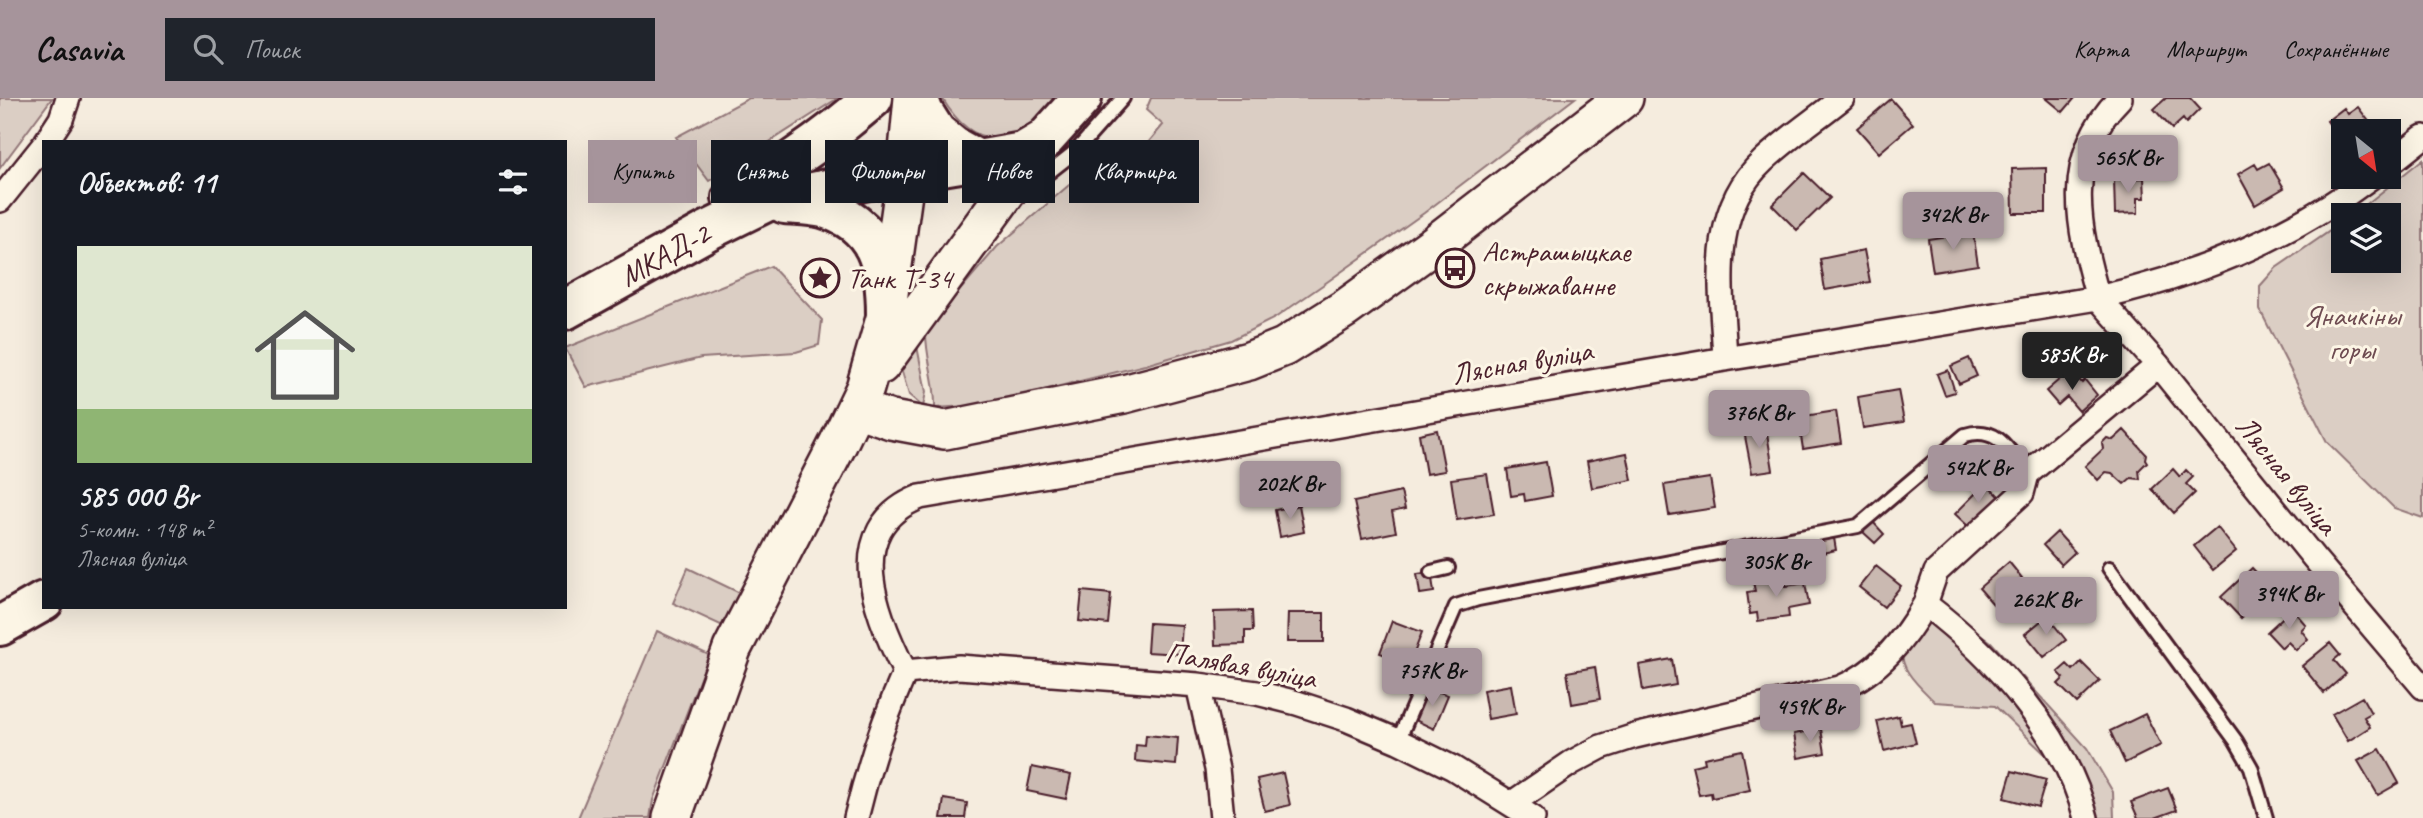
<!DOCTYPE html>
<html lang="ru">
<head>
<meta charset="utf-8">
<style>
	:root { --surface:#171b24; --page:#20242c; --text:#f1f3f6; --muted:#9ea1a6; --line:#363941; --accent:#a6949b }
	body { margin:0; font-family:Caveat,sans-serif; background:var(--page); color:var(--text); height:100vh; display:flex; flex-direction:column; font-size:26px; white-space:nowrap }
	* { box-sizing:border-box; margin:0 }
	p { font-size:23px; color:var(--muted) }
	.icon { flex:none; width:38px; height:38px; fill:none; stroke:currentColor; stroke-width:2; stroke-linecap:round; stroke-linejoin:round }
	.map { position:relative; flex:1; overflow:hidden }
	.sheet { position:absolute; left:42px; top:42px; width:525px; height:469px; display:flex; flex-direction:column; background:var(--surface); border-radius:0px; box-shadow:0 7px 28px #0002 }
	.sheet>* { flex:none }
	.banner { position:absolute; left:588px; top:42px; width:665px; height:63px; display:flex; gap:14px }
	.needle { width:46px; rotate:150deg }
	.buttons { position:absolute; left:2331px; top:21px; display:grid; gap:14px }
	.buttons a { display:grid; place-items:center; width:70px; height:70px; border-radius:0px; background:var(--surface); box-shadow:0 7px 28px #0002; font-size:35px }
	.price { position:absolute; translate:-50% -60px; padding:0 16px; border-radius:7px; background:var(--accent); color:#111; font-size:23px; line-height:46px; filter:drop-shadow(0 2px 4px #0008) }
	.price::after { content:''; position:absolute; left:50%; top:42px; width:21px; height:16px; margin-left:-10px; background:inherit; clip-path:polygon(0 0,100% 0,50% 100%) }
	.price.selected { background:#222; color:#fff }
	ul { padding:0; list-style:none }
	li { display:grid; align-content:center; gap:14px; height:371px; padding:0 35px }
	li+li { border-top:2px solid var(--line) }
	li span { display:grid; place-items:center; height:217px; border-radius:0px; color:#555 }
	li>.icon { margin-inline-start:auto }
	span .icon { width:126px; height:126px; fill:#fffc; stroke-width:1 }
	li b { font-size:30px }
	h2 { display:flex; justify-content:space-between; align-items:center; height:84px; padding:0 35px; font-size:30px }
	.pill { padding:0 24px; border-radius:0px; background:var(--surface); box-shadow:0 7px 28px #0002; font-size:24px; line-height:63px }
	.pill.selected { background:var(--accent); color:#111 }
	header { display:flex; align-items:center; gap:42px; box-sizing:border-box; height:98px; padding:0 35px; background:var(--accent); color:#111 }
	header strong { font-size:33px }
	nav { display:flex; gap:38px; margin-inline-start:auto; font-size:24px }
	.search { width:490px; height:63px; background:var(--page); display:flex; align-items:center; gap:18px; box-sizing:border-box; padding:0 24px; border-radius:0px; color:var(--muted); font-size:26px }
	.map>svg:first-child { display:block }
	.green { fill:#dbcec4; stroke:#927678; stroke-width:2 }
	.building { fill:#cab9b1; stroke:#4a1f2b; stroke-width:2 }
	.lines { fill:none; stroke-linecap:round; stroke-linejoin:round }
	.lane-casing { stroke:#4a1f2b; stroke-width:18 }
	.street-casing { stroke:#4a1f2b; stroke-width:28 }
	.primary-casing { stroke:#4a1f2b; stroke-width:42 }
	.highway-casing { stroke:#4a1f2b; stroke-width:44 }
	.lane { stroke:#fcf5e5; stroke-width:12 }
	.street { stroke:#fcf5e5; stroke-width:23 }
	.primary { stroke:#fcf5e5; stroke-width:37 }
	.highway { stroke:#fcf5e5; stroke-width:38 }
	.labels { text-anchor:middle; stroke-width:6; stroke-linejoin:round; paint-order:stroke }
	.poi-label { font-size:30px; fill:#4a1f2b; stroke:#fcf5e5; text-anchor:start }
	.street-label { font-size:30px; fill:#4a1f2b; stroke:#fcf5e5 }
	.park-label { font-size:30px; fill:#6e4b51; stroke:#fcf5e5 }
</style>
</head>
<body>
<header>
<strong>Casavia</strong>
<div class="search"><svg class="icon" aria-label="search" viewBox="0 0 24 24"><circle cx="10" cy="10" r="6"/><path d="M15 15l6 6"/></svg>Поиск</div>
<nav><a>Карта</a><a>Маршрут</a><a>Сохранённые</a></nav>
</header>
<div class="map">
<svg width="2423" height="720" viewBox="0 0 2423 720">
	<rect width="100%" height="100%" fill="#f5ecde"/>
	<filter id="ink" filterUnits="userSpaceOnUse"><feTurbulence type="fractalNoise" baseFrequency=".0143" numOctaves="2"/><feDisplacementMap in="SourceGraphic" scale="14" xChannelSelector="R" yChannelSelector="G"/><feConvolveMatrix kernelMatrix="1 2 1 2 8 2 1 2 1" color-interpolation-filters="sRGB"/></filter>
	<g filter="url(#ink)">
		<path class="green" d="M 0,0 L 52,0 L 0,70 Z
			M 749,0 L 838,0 L 709,83 L 676,39 Z
			M 942,0 L 1057,0 C 1017,46 978,60 942,0 Z
			M 1151,0 L 1575,0 L 1424,115 L 1327,184 L 1275,220 L 1231,242 L 1145,267 L 983,307 L 935,310 C 936,283 925,258 926,232 L 997,149 L 1111,51 L 1132,64 L 1163,27 L 1146,12 Z
			M 2423,61 L 2423,420 L 2394,410 L 2327,344 L 2260,212 L 2260,188 L 2276,170 L 2343,124 L 2343,163 L 2389,163 L 2389,117 L 2353,117 Z
			M 771,168 L 822,222 L 819,247 L 796,254 L 701,260 L 586,289 L 565,250 Z
			M 916,243 L 926,294 L 923,309 L 909,297 L 901,270 Z
			M 688,470 L 740,495 L 725,529 L 673,505 Z
			M 1956,518 L 1991,544 L 2087,650 L 2113,694 L 2114,720 L 2094,720 L 2082,674 L 2066,646 Z
			M 1928,523 L 1964,551 L 2023,617 L 2066,680 L 2051,662 L 1995,608 L 1935,604 C 1921,590 1895,569 1904,547 C 1908,538 1921,530 1928,523 Z
			M 657,533 L 709,557 L 653,702 L 650,720 L 578,720 Z"/>
		<path class="building" d="M 2046,0 L 2075,0 L 2063,14 Z
			M 2166,0 L 2190,0 L 2200,11 L 2186,25 L 2183,21 L 2172,31 L 2154,11 Z
			M 1891,1 L 1913,26 L 1879,55 L 1857,30 Z
			M 2358,9 L 2374,30 L 2370,33 L 2343,33 L 2343,45 L 2327,23 L 2344,10 L 2348,16 Z
			M 2269,65 L 2284,90 L 2255,107 L 2238,76 L 2255,66 L 2258,71 Z
			M 2046,70 L 2046,115 L 2013,115 L 2012,71 Z
			M 1804,75 L 1830,100 L 1797,132 L 1772,107 Z
			M 2144,80 L 2145,100 L 2138,100 L 2138,115 L 2115,116 L 2114,81 Z
			M 1973,134 L 1978,167 L 1933,174 L 1928,141 Z
			M 1864,152 L 1870,184 L 1825,192 L 1820,161 Z
			M 1969,260 L 1977,278 L 1959,286 L 1951,268 Z
			M 1948,272 L 1955,294 L 1945,297 L 1937,276 Z
			M 2067,275 L 2071,281 L 2075,277 L 2082,285 L 2085,282 L 2097,297 L 2079,313 L 2067,299 L 2058,307 L 2046,293 Z
			M 1898,292 L 1904,324 L 1863,330 L 1858,299 Z
			M 1836,313 L 1841,345 L 1803,351 L 1798,319 Z
			M 1766,329 L 1773,372 L 1752,375 L 1744,333 Z
			M 1437,332 L 1445,373 L 1426,376 L 1419,336 Z
			M 2124,332 L 2146,356 L 2145,361 L 2147,364 L 2139,372 L 2140,381 L 2131,380 L 2124,386 L 2112,375 L 2106,374 L 2098,382 L 2085,368 L 2103,351 L 2102,345 L 2107,340 L 2113,342 Z
			M 1627,355 L 1632,382 L 1592,390 L 1587,363 Z
			M 1546,364 L 1552,398 L 1525,403 L 1524,396 L 1511,398 L 1507,371 Z
			M 2173,371 L 2180,379 L 2186,372 L 2193,379 L 2186,386 L 2195,395 L 2174,415 L 2152,391 Z
			M 1487,376 L 1494,416 L 1457,422 L 1451,381 Z
			M 1710,380 L 1715,410 L 1669,417 L 1664,387 Z
			M 1986,385 L 2000,399 L 1969,429 L 1955,416 Z
			M 1401,394 L 1405,411 L 1392,414 L 1396,434 L 1362,441 L 1354,404 Z
			M 1299,407 L 1304,434 L 1280,439 L 1275,412 Z
			M 1873,424 L 1884,436 L 1875,445 L 1863,434 Z
			M 2217,429 L 2236,453 L 2213,472 L 2194,448 Z
			M 2057,434 L 2075,454 L 2061,467 L 2043,447 Z
			M 1834,440 L 1836,452 L 1805,459 L 1802,446 Z
			M 2009,464 L 2022,480 L 1993,506 L 1979,490 Z
			M 1876,468 L 1901,488 L 1884,509 L 1859,489 Z
			M 2252,470 L 2269,488 L 2263,493 L 2266,496 L 2241,520 L 2221,499 Z
			M 1431,474 L 1434,494 L 1420,496 L 1417,476 Z
			M 1785,480 L 1786,488 L 1805,485 L 1809,507 L 1788,511 L 1789,519 L 1758,523 L 1757,515 L 1750,516 L 1747,494 L 1755,493 L 1753,484 Z
			M 1082,493 L 1111,496 L 1108,526 L 1079,523 Z
			M 2292,511 L 2306,527 L 2301,532 L 2308,541 L 2296,552 L 2288,544 L 2282,550 L 2267,534 Z
			M 1252,513 L 1253,533 L 1245,533 L 1245,546 L 1215,547 L 1214,514 Z
			M 1288,515 L 1324,515 L 1324,544 L 1287,544 Z
			M 2047,518 L 2066,542 L 2044,559 L 2025,536 Z
			M 1392,523 L 1422,534 L 1410,566 L 1380,555 Z
			M 1149,525 L 1182,527 L 1180,556 L 1147,554 Z
			M 2330,545 L 2340,557 L 2334,562 L 2346,576 L 2324,595 L 2302,568 Z
			M 1672,561 L 1676,587 L 1643,593 L 1639,567 Z
			M 2081,564 L 2100,583 L 2077,605 L 2058,586 L 2064,580 L 2058,574 L 2067,566 L 2073,572 Z
			M 1595,569 L 1600,601 L 1572,606 L 1567,574 Z
			M 1511,587 L 1516,616 L 1488,621 L 1483,592 Z
			M 1429,590 L 1448,597 L 1434,631 L 1415,622 Z
			M 2362,599 L 2371,615 L 2364,619 L 2370,629 L 2348,643 L 2332,616 Z
			M 2145,616 L 2161,647 L 2125,665 L 2110,633 Z
			M 1899,618 L 1901,627 L 1911,625 L 1916,645 L 1884,653 L 1877,623 Z
			M 1821,631 L 1825,655 L 1798,660 L 1794,636 Z
			M 1146,637 L 1178,640 L 1176,667 L 1135,663 L 1136,647 L 1145,648 Z
			M 2380,651 L 2399,685 L 2378,697 L 2358,663 Z
			M 1742,652 L 1750,692 L 1712,700 L 1711,695 L 1699,697 L 1692,668 L 1705,665 L 1704,660 Z
			M 1032,669 L 1071,677 L 1066,701 L 1027,693 Z
			M 2012,673 L 2046,682 L 2038,709 L 2004,700 Z
			M 1283,675 L 1290,707 L 1265,713 L 1257,681 Z
			M 2168,690 L 2177,712 L 2155,720 L 2138,720 L 2131,704 Z
			M 944,701 L 967,705 L 965,720 L 941,720 Z"/>
		<g class="lines">
			<defs>
				<path id="lane" d="M 1025,93 L 1076,53 L 1123,0
					M 2109,470 L 2236,643 L 2251,669 L 2266,720
					M 1431,474 L 1448,470
					M 1398,643 L 1456,508 L 1478,501 L 1858,428 L 1965,337 C 1998,327 2009,353 2027,376"/>
				<path id="street" d="M 2120,0 C 2061,59 2078,129 2098,200 C 2195,178 2291,139 2371,79
					M 46,44 L 61,21 L 68,0
					M 2389,66 L 2423,39
					M 0,102 L 44,47
					M 1725,261 C 1722,193 1707,115 1763,63 C 1787,40 1816,21 1842,0
					M 1925,506 L 1936,474 L 2022,395 L 2027,376 L 2158,267
					M 905,574 L 959,569 L 1198,587 L 1257,595 L 1297,605 L 1346,621 L 1398,643 L 1453,670 L 1533,720
					M 1198,587 L 1217,671 L 1222,720
					M 1511,706 L 1571,665 L 1601,649 L 1635,638 L 1840,590 C 1879,574 1905,541 1925,506 C 1993,558 2065,636 2086,720
					M 856,720 C 868,670 884,621 905,574 C 877,519 839,431 920,399 L 1725,261 L 2098,200 L 2158,267 L 2314,460 L 2423,589"/>
				<path id="primary" d="M 881,267 L 1045,41
					M 856,310 L 891,322 L 945,332 L 1124,296 L 1249,263 L 1284,249 L 1346,210 L 1436,145 L 1624,0
					M 672,720 L 732,551 L 839,344 L 865,290 L 886,217 L 906,74 L 913,0"/>
				<g id="highway">
					<path d="M 918,0 L 924,15 L 936,34 L 953,48 L 978,62 L 1023,54 L 1045,41 L 1082,0"/>
					<path d="M 732,100 C 782,71 829,38 873,0"/>
					<path d="M 785,106 C 797,107 812,107 823,110 C 878,126 886,168 886,217"/>
					<path id="s1" d="M 565,212 L 707,133 L 766,104 L 906,74 L 978,62"/>
					<path d="M 0,528 L 44,503"/>
				</g>
			</defs>
			<use href="#lane" class="lane-casing"/>
			<use href="#street" class="street-casing"/>
			<use href="#primary" class="primary-casing"/>
			<use href="#highway" class="highway-casing"/>
			<use href="#lane" class="lane"/>
			<use href="#street" class="street"/>
			<use href="#primary" class="primary"/>
			<use href="#highway" class="highway"/>
		</g>
	</g>
	<defs>
		<symbol id="bus-ring" viewBox="-11 -11 22 22"><circle r="9.5" fill="#fcf5e5" stroke="#4a1f2b" stroke-width="1.5"/><path d="M-5-6H5V4H4V6H2V4H-2V6H-4V4H-5ZM-3.5-4V0h7V-4ZM-3.5 1.2v1.5H-2V1.2ZM2 1.2v1.5H3.5V1.2Z" fill="#4a1f2b"/></symbol>
		<symbol id="sight-ring" viewBox="-11 -11 22 22"><circle r="9.5" fill="#fcf5e5" stroke="#4a1f2b" stroke-width="1.5"/><path d="M0-6L1.8-2.2L6-1.7L2.9 1.2L3.7 5.4L0 3.3L-3.7 5.4L-2.9 1.2L-6-1.7L-1.8-2.2Z" fill="#4a1f2b"/></symbol>
	</defs>
	<g fill-rule="evenodd">
		<use href="#bus-ring" x="1433" y="148" width="44" height="44"/>
		<use href="#sight-ring" x="798" y="158" width="44" height="44"/>
	</g>
	<g class="labels">
		<g class="poi-label">
			<text x="1482" y="163">Астрашыцкае<tspan x="1482" dy="34">скрыжаванне</tspan></text>
			<text x="847" y="190">Танк Т-34</text>
		</g>
		<g class="street-label">
			<text dy="10" stroke="none"><textPath href="#s1" startOffset="114">МКАД-2</textPath></text>
			<text transform="translate(1522 264) rotate(-10)" y="10">Лясная вуліца</text>
			<text transform="translate(2287 377) rotate(51)" y="10">Лясная вуліца</text>
			<text transform="translate(1241 567) rotate(10)" y="10">Палявая вуліца</text>
		</g>
		<g class="park-label">
			<text x="2352" y="227">Яначкіны<tspan x="2352" dy="34">горы</tspan></text>
		</g>
	</g>
</svg>
<div class="buttons">
<a><svg class="needle" viewBox="-14 -14 28 28"><path d="M0-13l5 13h-10z" fill="#e53935"/><path d="M0 13l5-13h-10z" fill="#9ea1a6"/></svg></a>
<a><svg class="icon" aria-label="layers" viewBox="0 0 24 24"><path d="M12 4l9 5-9 5-9-5zM3 14l9 5 9-5"/></svg></a>
</div>
<b class="price" style="left:2128px;top:97px">565K Br</b>
<b class="price" style="left:1953px;top:154px">342K Br</b>
<b class="price selected" style="left:2072px;top:294px">585K Br</b>
<b class="price" style="left:1759px;top:352px">376K Br</b>
<b class="price" style="left:1978px;top:407px">542K Br</b>
<b class="price" style="left:1290px;top:423px">202K Br</b>
<b class="price" style="left:1776px;top:501px">305K Br</b>
<b class="price" style="left:2289px;top:533px">394K Br</b>
<b class="price" style="left:2046px;top:539px">262K Br</b>
<b class="price" style="left:1432px;top:610px">757K Br</b>
<b class="price" style="left:1810px;top:646px">459K Br</b>
<div class="banner">
<a class="pill selected">Купить</a>
<a class="pill">Снять</a>
<a class="pill">Фильтры</a>
<a class="pill">Новое</a>
<a class="pill">Квартира</a>
</div>
<section class="sheet">
<h2>Объектов: 11<svg class="icon" aria-label="filters" viewBox="0 0 24 24"><path d="M4 7h16M4 17h16"/><circle cx="9" cy="7" r="2"/><circle cx="15" cy="17" r="2"/></svg></h2>
<ul>
<li><span style="background:linear-gradient(#dfe7d0 75%,#8fb573 0)"><svg class="icon" aria-label="home" viewBox="0 0 24 24"><path d="M3 11l9-7 9 7M6 9v11h12V9"/></svg></span><div><b>585 000 Br</b><p>5-комн. · 148 m²</p><p>Лясная вуліца</p></div></li>
</ul>
</section>
</div>
</body>
</html>
